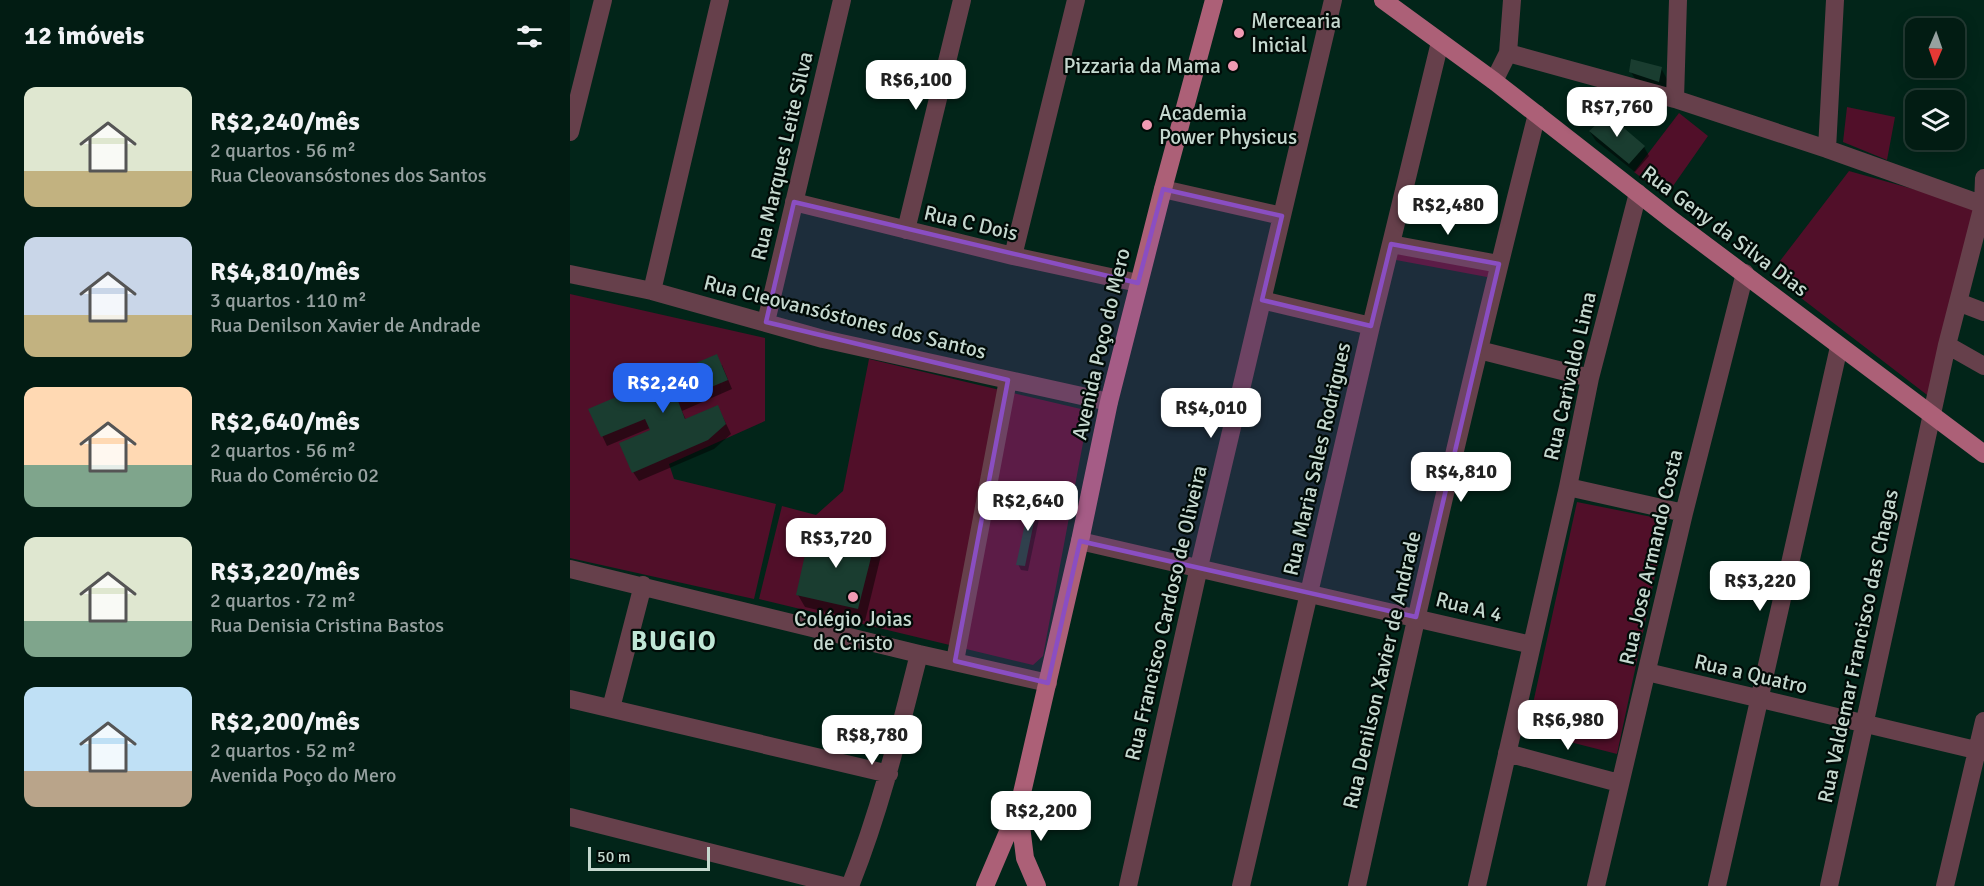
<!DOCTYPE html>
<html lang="pt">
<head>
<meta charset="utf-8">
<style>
	:root { --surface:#021c13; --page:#0c251c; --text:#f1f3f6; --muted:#96a1a0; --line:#233a33; --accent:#2563eb }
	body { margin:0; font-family:Signika,sans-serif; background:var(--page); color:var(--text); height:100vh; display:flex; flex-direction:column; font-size:22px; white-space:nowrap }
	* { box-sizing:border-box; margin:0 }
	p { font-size:20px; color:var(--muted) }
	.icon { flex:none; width:33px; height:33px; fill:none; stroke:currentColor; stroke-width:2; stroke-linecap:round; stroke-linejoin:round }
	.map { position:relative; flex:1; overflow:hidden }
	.drawer { display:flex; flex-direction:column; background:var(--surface); width:570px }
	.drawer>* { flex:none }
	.needle { width:39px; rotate:182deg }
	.fabs { position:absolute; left:1335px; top:18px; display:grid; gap:12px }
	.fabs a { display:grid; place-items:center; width:60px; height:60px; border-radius:12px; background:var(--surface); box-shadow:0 3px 15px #0003,0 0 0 2px var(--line); font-size:30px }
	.scale { position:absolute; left:18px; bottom:15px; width:122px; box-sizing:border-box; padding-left:6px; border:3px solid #c5d8cf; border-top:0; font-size:16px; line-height:21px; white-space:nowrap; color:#c5d8cf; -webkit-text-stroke:4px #010b07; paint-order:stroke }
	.price { position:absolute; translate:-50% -51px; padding:0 14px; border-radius:12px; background:#fff; color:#222; font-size:20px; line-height:39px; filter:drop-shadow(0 2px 3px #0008) }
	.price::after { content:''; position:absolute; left:50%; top:36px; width:18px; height:14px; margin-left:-9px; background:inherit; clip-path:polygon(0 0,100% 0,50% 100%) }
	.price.current { background:var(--accent); color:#fff }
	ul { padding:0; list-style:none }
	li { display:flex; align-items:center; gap:18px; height:150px; padding:0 24px }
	li span { display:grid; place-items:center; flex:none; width:168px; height:120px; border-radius:12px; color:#555 }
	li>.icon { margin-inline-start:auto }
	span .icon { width:72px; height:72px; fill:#fffc; stroke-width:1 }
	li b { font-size:26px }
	h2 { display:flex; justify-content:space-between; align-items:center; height:72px; padding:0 24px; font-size:26px }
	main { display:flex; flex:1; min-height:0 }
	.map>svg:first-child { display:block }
	.green { fill:#510f29 }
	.shadow { fill:#0007 }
	.building { fill:#1a3d30 }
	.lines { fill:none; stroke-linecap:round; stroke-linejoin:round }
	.minor { stroke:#66404b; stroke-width:18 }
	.major { stroke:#ac6077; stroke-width:18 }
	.marked { fill:#8a4ec2; fill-opacity:0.2; stroke:#8a4ec2; stroke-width:4.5; stroke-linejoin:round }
	.poi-dot { fill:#f19ab3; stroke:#010b07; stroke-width:2 }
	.labels { text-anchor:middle; stroke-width:4.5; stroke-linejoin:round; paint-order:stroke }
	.poi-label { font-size:21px; fill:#c5d8cf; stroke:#010b07; text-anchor:start }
	.street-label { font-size:21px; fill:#c5d8cf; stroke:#010b07 }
	.district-label { font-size:27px; font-weight:bold; letter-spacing:1.5px; fill:#c0e7d6; stroke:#010b07 }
</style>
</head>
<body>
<main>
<section class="drawer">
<h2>12 imóveis<svg class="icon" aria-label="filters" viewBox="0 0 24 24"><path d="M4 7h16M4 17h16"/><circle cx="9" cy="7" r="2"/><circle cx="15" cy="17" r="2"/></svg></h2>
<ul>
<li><span style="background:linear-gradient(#dfe7d0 70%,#c2b280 0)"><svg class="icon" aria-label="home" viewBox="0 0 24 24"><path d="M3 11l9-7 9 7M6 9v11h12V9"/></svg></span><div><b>R$2,240/mês</b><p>2 quartos · 56 m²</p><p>Rua Cleovansóstones dos Santos</p></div></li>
<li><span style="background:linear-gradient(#c9d6e8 65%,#c2b280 0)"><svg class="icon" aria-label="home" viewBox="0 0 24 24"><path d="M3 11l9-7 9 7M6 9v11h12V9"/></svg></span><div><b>R$4,810/mês</b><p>3 quartos · 110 m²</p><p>Rua Denilson Xavier de Andrade</p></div></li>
<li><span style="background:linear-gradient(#ffd9b3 65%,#7fa58c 0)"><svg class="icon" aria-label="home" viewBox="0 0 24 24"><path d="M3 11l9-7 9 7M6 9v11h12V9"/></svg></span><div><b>R$2,640/mês</b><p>2 quartos · 56 m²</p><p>Rua do Comércio 02</p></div></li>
<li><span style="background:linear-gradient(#dfe7d0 70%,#7fa58c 0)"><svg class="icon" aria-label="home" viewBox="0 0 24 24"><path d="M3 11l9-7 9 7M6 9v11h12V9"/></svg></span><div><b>R$3,220/mês</b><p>2 quartos · 72 m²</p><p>Rua Denisia Cristina Bastos</p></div></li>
<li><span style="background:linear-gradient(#bfe0f5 70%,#b9a48a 0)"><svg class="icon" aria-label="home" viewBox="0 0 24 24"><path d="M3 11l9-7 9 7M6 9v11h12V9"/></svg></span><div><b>R$2,200/mês</b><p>2 quartos · 52 m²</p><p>Avenida Poço do Mero</p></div></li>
</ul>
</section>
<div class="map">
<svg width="1414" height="886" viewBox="0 0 1414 886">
	<rect width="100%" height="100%" fill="#022519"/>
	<path class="green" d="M 1277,107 L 1325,117 L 1317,160 L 1273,142 Z
		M 1109,113 L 1138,136 L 1096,196 L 1064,172 Z
		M 1279,171 L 1414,209 L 1361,398 L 1200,274 Z
		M 827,252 L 923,268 L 917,277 L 826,260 Z
		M 0,294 L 195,338 L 195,421 L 99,464 L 104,479 L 206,504 L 184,599 L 0,558 Z
		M 299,359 L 511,409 L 516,427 L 473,656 L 463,665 L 189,599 L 212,506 L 246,515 L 273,491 Z
		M 1007,502 L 1097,520 L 1047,754 L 957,731 Z"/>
	<path class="shadow" d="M 1091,68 L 1098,81 L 1096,94 L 1068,84 L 1061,72 Z
		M 1034,114 L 1074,147 L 1079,156 L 1065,172 L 1026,141 L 1020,132 L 1029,124 Z
		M 152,365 L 162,389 L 112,411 L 116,420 L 148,407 L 161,434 L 144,449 L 69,481 L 63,472 L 82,431 L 80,428 L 37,446 L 20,410 Z
		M 468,499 L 472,505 L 458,571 L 451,570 L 448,564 Z
		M 308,527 L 315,539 L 295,621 L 235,607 L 228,595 L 293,546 Z"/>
	<path class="building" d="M 1061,59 L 1092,67 L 1089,82 L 1059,72 Z
		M 1034,111 L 1075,146 L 1059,164 L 1019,131 L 1028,123 Z
		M 147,354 L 158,380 L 108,401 L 115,419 L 148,405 L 156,424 L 138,440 L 62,473 L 49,443 L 80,430 L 75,419 L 31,437 L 18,409 Z
		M 461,496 L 469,497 L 455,566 L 446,565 Z
		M 299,524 L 309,526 L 288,609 L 226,595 L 240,532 L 292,544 Z"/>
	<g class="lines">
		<path class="minor" d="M 938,53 L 1105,99 L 1257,149 L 1414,205
			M 924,81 L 938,53 L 942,0
			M 1105,99 L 1108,0
			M 0,132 L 33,0
			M 1257,149 L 1265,0
			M 593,189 L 712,216
			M 224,202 L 443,256 L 568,283
			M 336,230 L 392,0
			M 821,244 L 929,264
			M 443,256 L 506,0
			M 0,274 L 82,291 L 253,339 L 539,402
			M 82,291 L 150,0
			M 692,300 L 801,326
			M 1388,302 L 1414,312
			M 196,322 L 272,0
			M 1377,345 L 1414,366
			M 909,350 L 1020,378
			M 998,487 L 1114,513
			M 510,541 L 962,645
			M 0,569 L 349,654 L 478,683
			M 385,661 L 438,380
			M 1077,672 L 1414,752
			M 0,699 L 319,774
			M 41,708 L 73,585
			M 937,753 L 1049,783
			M 0,817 L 273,886
			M 280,886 C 310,811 329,733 349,654
			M 558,886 L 629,567 L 763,0
			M 671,886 L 801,326 L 870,42
			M 787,886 C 843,628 902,370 967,114
			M 907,886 L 998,487 L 1020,378 L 1068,193
			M 1026,886 L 1114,513 L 1175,273
			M 1147,886 L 1269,347
			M 1259,886 L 1377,345 L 1413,205 L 1414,178
			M 1375,886 L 1414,721"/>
		<path class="major" d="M 813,0 L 924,81 L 1102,220 L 1414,454
			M 449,810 L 455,858 L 467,886
			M 415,886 L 449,806 L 510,541 L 539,402 L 593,189 L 644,0"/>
	</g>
	<path class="marked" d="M 593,189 L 712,216 L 692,300 L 801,326 L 821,244 L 929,264 L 846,617 L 510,541 L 478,683 L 385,661 L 438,380 L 196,322 L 224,202 L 568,283 Z"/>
	<g class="poi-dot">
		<circle cx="669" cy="33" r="6"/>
		<circle cx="663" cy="66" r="6"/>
		<circle cx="577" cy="125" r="6"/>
		<circle cx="283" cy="597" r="6"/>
	</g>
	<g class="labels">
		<g class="poi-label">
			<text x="681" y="28">Mercearia<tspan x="681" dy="24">Inicial</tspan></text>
			<text x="651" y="73" text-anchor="end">Pizzaria da Mama</text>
			<text x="589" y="120">Academia<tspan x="589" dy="24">Power Physicus</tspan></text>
			<text x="283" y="626" text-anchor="middle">Colégio Joias<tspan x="283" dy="24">de Cristo</tspan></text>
		</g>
		<g class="street-label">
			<text transform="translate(212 156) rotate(-77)" y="7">Rua Marques Leite Silva</text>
			<text transform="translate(401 223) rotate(13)" y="7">Rua C Dois</text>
			<text transform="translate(1155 231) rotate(37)" y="7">Rua Geny da Silva Dias</text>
			<text transform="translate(275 317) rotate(14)" y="7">Rua Cleovansóstones dos Santos</text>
			<text transform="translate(531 344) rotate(-77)" y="7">Avenida Poço do Mero</text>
			<text transform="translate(1000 376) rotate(-77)" y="7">Rua Carivaldo Lima</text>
			<text transform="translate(747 459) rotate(-77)" y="7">Rua Maria Sales Rodrigues</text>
			<text transform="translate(1081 557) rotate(-77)" y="7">Rua Jose Armando Costa</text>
			<text transform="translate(899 607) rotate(14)" y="7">Rua A 4</text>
			<text transform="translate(596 613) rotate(-77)" y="7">Rua Francisco Cardoso de Oliveira</text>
			<text transform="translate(1288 646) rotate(-78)" y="7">Rua Valdemar Francisco das Chagas</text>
			<text transform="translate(812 670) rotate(-77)" y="7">Rua Denilson Xavier de Andrade</text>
			<text transform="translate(1181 674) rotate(13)" y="7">Rua a Quatro</text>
		</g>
		<g class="district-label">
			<text x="104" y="650">BUGIO</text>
		</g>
	</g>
</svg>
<div class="fabs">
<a><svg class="needle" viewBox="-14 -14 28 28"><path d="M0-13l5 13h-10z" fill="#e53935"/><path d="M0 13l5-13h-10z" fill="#96a1a0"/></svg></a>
<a><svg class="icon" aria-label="layers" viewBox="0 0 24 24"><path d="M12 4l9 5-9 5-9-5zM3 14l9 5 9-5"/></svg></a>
</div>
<div class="scale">50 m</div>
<b class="price" style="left:346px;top:111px">R$6,100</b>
<b class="price" style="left:1047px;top:138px">R$7,760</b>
<b class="price" style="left:878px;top:236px">R$2,480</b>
<b class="price current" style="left:93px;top:414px">R$2,240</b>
<b class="price" style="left:641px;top:439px">R$4,010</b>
<b class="price" style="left:891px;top:503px">R$4,810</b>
<b class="price" style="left:458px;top:532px">R$2,640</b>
<b class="price" style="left:266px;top:569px">R$3,720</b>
<b class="price" style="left:1190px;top:612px">R$3,220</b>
<b class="price" style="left:998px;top:751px">R$6,980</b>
<b class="price" style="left:302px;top:766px">R$8,780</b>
<b class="price" style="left:471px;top:842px">R$2,200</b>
</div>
</main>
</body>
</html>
